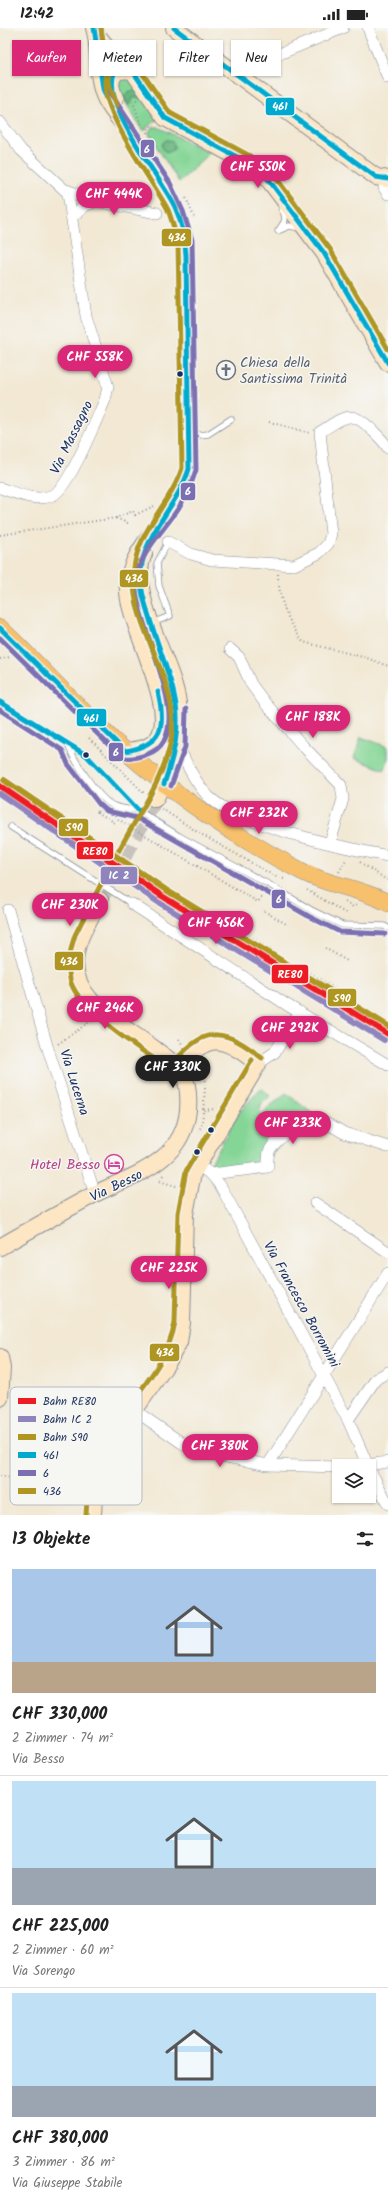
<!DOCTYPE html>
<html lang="de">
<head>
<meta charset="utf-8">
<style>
	:root { --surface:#fff; --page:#f6f6f6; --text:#222; --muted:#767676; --line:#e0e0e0; --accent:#db2777 }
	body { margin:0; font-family:Kalam,sans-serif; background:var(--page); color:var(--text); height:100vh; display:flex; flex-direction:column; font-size:15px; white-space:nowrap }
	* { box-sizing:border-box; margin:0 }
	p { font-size:13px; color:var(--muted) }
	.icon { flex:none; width:22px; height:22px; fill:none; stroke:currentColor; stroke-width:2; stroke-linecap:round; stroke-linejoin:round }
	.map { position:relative; height:1487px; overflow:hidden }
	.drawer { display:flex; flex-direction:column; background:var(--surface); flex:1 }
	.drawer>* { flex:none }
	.guide { position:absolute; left:12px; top:12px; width:364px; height:36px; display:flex; gap:8px }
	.controls { position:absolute; left:332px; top:1431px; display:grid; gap:8px }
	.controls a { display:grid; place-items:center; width:44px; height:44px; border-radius:0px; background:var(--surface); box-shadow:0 1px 3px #0004; font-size:20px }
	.price { position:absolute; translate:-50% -34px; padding:0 9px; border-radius:14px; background:var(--accent); color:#fff; font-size:13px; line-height:26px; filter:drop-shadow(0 1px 2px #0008) }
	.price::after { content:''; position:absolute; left:50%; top:24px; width:12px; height:9px; margin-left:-6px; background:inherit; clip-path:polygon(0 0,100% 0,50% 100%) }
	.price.active { background:#222; color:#fff }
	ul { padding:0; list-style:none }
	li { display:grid; align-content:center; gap:8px; height:212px; padding:0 12px }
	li+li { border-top:1px solid var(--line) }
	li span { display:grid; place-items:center; height:124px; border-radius:0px; color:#555 }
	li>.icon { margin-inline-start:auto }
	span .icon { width:72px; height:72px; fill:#fffc; stroke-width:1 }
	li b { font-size:17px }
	h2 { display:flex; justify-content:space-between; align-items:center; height:48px; padding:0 12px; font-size:17px }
	.tag { padding:0 14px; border-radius:0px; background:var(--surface); box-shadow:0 1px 3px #0004; font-size:14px; line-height:36px }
	.tag.active { background:var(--accent); color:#fff }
	.status { display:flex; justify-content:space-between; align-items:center; height:28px; padding:0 20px; background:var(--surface); direction:ltr }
	.status svg { height:11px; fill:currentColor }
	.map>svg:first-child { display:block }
	.green { fill:#85d696; stroke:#50827a }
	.forest { fill:#6cb77f; stroke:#44736e }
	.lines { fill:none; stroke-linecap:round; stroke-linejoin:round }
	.secondary-tunnel { stroke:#c7c3bc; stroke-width:16; stroke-dasharray:16 8; stroke-linecap:butt }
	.lane-casing { stroke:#868c98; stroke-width:7 }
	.street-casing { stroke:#868c98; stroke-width:12 }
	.secondary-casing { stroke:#868c98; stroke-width:18 }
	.primary-casing { stroke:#868c98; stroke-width:18 }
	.path { stroke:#868c98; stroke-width:2; stroke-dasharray:1 3; stroke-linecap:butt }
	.lane { stroke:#fff; stroke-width:5.5 }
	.street { stroke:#fff; stroke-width:11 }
	.secondary { stroke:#fce6c4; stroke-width:16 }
	.primary { stroke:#f7c06c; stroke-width:17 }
	.bus-1-casing { stroke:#f6f6f2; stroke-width:8 }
	.bus-2-casing { stroke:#f6f6f2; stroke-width:8 }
	.bus-3-casing { stroke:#f6f6f2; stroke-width:8 }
	.bus-1 { stroke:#00a9ce; stroke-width:5 }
	.bus-2 { stroke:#7b6fb1; stroke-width:5 }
	.bus-3 { stroke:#af9521; stroke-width:5 }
	.rail-1-casing { stroke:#f6f6f2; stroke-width:9 }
	.rail-2-casing { stroke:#f6f6f2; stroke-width:9 }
	.rail-3-casing { stroke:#f6f6f2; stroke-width:9 }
	.rail-1 { stroke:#ed1c24; stroke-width:6 }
	.rail-2 { stroke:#9084bd; stroke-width:6 }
	.rail-3 { stroke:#af9621; stroke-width:6 }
	.bus-dot { fill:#1b2f5e; stroke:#f6f6f2; stroke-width:1.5 }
	.labels { text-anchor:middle; stroke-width:3; stroke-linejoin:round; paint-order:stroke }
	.worship-label { font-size:14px; fill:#5b616d; stroke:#f6f6f2; text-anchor:start }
	.street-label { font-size:14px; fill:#1b2f5e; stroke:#f6f6f2 }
	.hotel-label { font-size:14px; fill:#b23c85; stroke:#f6f6f2; text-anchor:end }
	.key { fill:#f6f6f2; stroke:#b4bac6; stroke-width:1 }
	.key-label { font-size:11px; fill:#1b2f5e }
	.line-badge { stroke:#f6f6f2; stroke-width:1.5 }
	.badge-label { font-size:11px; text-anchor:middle; font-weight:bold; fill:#fff }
</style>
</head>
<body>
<div class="status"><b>12:42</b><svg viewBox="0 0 49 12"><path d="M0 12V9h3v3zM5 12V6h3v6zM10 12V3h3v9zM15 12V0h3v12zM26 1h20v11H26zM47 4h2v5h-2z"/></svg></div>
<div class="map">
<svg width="388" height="1487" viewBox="0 0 388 1487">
	<rect width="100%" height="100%" fill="#f6f6f2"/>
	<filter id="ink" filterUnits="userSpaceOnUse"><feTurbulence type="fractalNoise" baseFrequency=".025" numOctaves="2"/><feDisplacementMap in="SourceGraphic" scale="8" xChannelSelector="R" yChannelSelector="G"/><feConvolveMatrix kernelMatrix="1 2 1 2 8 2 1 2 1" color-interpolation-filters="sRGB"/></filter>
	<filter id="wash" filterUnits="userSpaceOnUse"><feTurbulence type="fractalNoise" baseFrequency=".012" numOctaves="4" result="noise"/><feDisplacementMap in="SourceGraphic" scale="16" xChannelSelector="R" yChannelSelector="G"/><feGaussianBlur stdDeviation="0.9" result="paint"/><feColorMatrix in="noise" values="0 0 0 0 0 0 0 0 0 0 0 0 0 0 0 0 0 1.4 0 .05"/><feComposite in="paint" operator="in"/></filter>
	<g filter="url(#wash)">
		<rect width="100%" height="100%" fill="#f2e8d3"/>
		<path class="green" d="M 128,49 L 157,92 L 149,97 L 146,102 L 142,102 L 119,63 L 118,58 L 120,50 Z
			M 152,99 L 158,99 L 210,125 L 179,154 L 150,108 L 149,104 Z
			M 361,709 L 388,719 L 388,732 L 384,742 L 354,730 Z
			M 261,1060 L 270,1068 L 260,1078 L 261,1080 L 259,1083 L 261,1086 L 286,1065 L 313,1086 L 300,1093 L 265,1134 L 215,1140 L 211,1135 L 238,1086 Z"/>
		<path class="forest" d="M 134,62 L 137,63 L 141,69 L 133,70 L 131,76 L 128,77 L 124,68 L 128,64 Z
			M162 118a6 6 0 1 1 12 0a6 6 0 1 1-12 0Z"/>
	</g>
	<g filter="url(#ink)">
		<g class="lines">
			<path class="secondary-tunnel" d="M 100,872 L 155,771"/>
			<defs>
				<path id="lane" d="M 280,202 L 289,198 L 301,200
					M 278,203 C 284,195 288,191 282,182
					M 190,408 L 208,406 L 231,391
					M 152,595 L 170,588 L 159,558 L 157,535 L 168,514
					M 0,674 L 86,727 L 139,783 L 179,808 L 268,856 L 313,883 L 342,897 L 384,898 L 388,900
					M 68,717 C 74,732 97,769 112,777 C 119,781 131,781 139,783
					M 11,799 L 132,876"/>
				<path id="street" d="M 368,0 L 388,50
					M 238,49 L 245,40 L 343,0
					M 0,94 L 21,122 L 68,165 L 86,288 L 108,359 L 105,372 C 97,390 69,460 53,467 C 37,475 16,465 0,460
					M 385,152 L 384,160 L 388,166
					M 66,162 L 96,173
					M 72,189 L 85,178 L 96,173 L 157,185
					M 168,514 L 191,526 L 212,532 L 294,537 L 319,525 L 328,516 L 331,506 L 320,404 C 343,390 350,380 371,401 C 377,407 384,413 388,420
					M 230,621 L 239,629 L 251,656 L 265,675 L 303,718 L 341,757 L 343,771 L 330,815
					M 178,717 C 186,735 195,755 209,769 C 240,798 345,820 388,828
					M 132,876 L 287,977 L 388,1037
					M 8,882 L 48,1021 L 95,1166
					M 258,1036 L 275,1024 L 300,984
					M 197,1137 L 211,1146 L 220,1157 L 348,1392 L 368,1438
					M 211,1146 L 268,1139 C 268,1133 267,1125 271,1120 C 278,1110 305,1092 317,1089 L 344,1105 L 388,1119
					M 315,1175 L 388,1224
					M 134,1382 L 182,1415 L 200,1424 L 268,1437 L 339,1439
					M 348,1392 L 376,1351 L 388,1344
					M 268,1437 L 388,1245
					M 359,1438 L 388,1434
					M 369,1440 L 388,1476"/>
				<path id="secondary" d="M 94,0 C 101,23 95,50 106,72 C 113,85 124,96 133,109 C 157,142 183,185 186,227 L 189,441 C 180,485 124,521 128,564 C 130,600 178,681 158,710 C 150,721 136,722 125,723
					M 174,0 L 376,149 L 388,151
					M 98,8 L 117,31 L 132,42
					M 115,70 C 111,60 108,51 118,43 L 132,42 L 165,90 L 246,134 L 268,151 L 324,225 L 388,335
					M 144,526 C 126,565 173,634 178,675 C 183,710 172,741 155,771
					M 0,1219 C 31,1201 62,1184 93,1167 C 132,1147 183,1135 188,1082 C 189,1069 188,1056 183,1044 C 174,1034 162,1027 152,1019 C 121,996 67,971 76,925 C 79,907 91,889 100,872
					M 0,1329 L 2,1340 L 0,1370
					M 93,1487 L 94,1467 L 100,1438 L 112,1415 L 168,1334 L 179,1314 L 182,1295 L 185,1186 L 193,1145 L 258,1036 C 225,1009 208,1002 179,1039"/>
				<path id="primary" d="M 0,600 C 39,637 75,677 114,713 C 171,765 235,809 303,844 C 330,858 361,860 388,875"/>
			</defs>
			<use href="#lane" class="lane-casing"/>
			<use href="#street" class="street-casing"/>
			<use href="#secondary" class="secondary-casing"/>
			<use href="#primary" class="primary-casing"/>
			<path class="path" d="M 137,72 L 134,72 L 133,74 L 141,96
				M 147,105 L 149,99 L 154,96
				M 186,170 L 194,189
				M 269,394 L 310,405
				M 116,490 L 130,496
				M 0,507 L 116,490 L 133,483 L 135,487 L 154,478
				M 278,546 C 279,573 288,593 303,614 L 367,630 L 388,638
				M 0,631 L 10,629
				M 89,710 L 144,765
				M 162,781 L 199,805 L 278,850 L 285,851
				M 97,784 L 99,781 L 108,787 L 109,785
				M 97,784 L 114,794 L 112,796
				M 111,787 L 258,874 L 265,863
				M 360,834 L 388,853
				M 339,844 L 347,830
				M 307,862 L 347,886
				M 345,874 L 353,879 L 357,877
				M 264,883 L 288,897
				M 249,908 L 273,923
				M 325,920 L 349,934
				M 310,945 L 334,960
				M 179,1011 L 182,1016
				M 58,1016 L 92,992
				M 199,1051 L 206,1049 L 200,1034
				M 204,1082 L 215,1081
				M 198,1104 L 202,1097 L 206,1049
				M 163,1147 L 159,1153 L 176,1158
				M 0,1448 L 44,1455 L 81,1464"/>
			<use href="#lane" class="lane"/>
			<use href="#street" class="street"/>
			<use href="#secondary" class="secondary"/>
			<use href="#primary" class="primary"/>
			<defs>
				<path id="bus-1" d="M 94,0 L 103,61 L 111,80
					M 174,0 L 376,149 L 388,151
					M 0,600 L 125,723 C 163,717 166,698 158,664
					M 0,674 L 86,727 L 139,783
					M 164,756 C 190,683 173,664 151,595 C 146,578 139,560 141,542 C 145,504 178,477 189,441 L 186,227 C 185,210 182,194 175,179 C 159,146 102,80 114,45 L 121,41 L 132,42 L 165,90 L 246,134 L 268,151 L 324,225 L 388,335"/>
				<path id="bus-2" d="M 0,610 L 121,729 C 129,732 140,729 148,726 C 204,704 130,593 136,551 C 140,523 167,500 181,476 C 188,465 192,454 196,442 L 192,212 L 183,183 L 170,155 L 111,66 L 107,51 L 101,0
					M 0,682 L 62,722 L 68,736 L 99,776 L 107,783 L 137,790 L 310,889 L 340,904 L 385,906
					M 171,758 L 185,719 L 186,681"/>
				<path id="bus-3" d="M 101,0 L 110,59 L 117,77
					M 174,1034 C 207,996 225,1001 262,1030
					M 175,1045 C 147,1025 83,987 71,955 C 66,939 70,922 75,907 C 91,875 107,844 124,813 C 142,781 164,749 171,712 C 182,650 128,601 134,540 C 138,502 171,475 182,440 L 178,214 C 175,204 172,192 168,182 C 157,158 80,59 113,39 C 120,34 127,33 136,36 L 170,85 L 250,128 L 273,146 L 330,221 L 388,321
					M 86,1487 C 87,1470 88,1451 93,1436 C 112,1384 166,1349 175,1294 L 178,1185 L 186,1143 L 252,1032"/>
			</defs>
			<use href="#bus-1" class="bus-1-casing"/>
			<use href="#bus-2" class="bus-2-casing"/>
			<use href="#bus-3" class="bus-3-casing"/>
			<use href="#bus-1" class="bus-1"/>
			<use href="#bus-2" class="bus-2"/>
			<use href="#bus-3" class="bus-3"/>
			<defs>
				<path id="rail-1" d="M 0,758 L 162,868 L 388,1006"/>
				<path id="rail-2" d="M 0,766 L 158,874 L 384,1012"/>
				<path id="rail-3" d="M 4,752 L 166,862 L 388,998"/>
			</defs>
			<use href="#rail-1" class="rail-1-casing"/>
			<use href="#rail-2" class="rail-2-casing"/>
			<use href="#rail-3" class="rail-3-casing"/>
			<use href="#rail-1" class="rail-1"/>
			<use href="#rail-2" class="rail-2"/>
			<use href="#rail-3" class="rail-3"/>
		</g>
	</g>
	<defs>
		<symbol id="church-ring" viewBox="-11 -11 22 22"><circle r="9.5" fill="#f6f6f2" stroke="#6b7280" stroke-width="1.5"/><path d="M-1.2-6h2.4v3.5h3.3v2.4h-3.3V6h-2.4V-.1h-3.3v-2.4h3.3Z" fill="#6b7280"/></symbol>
		<symbol id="hotel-ring" viewBox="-11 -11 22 22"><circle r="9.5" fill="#f6f6f2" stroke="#d1479c" stroke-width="1.5"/><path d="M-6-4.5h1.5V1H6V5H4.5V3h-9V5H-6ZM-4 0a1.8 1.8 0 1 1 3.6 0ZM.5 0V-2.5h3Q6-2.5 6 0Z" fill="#d1479c"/></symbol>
	</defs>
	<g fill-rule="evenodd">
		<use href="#church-ring" x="215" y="331" width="22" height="22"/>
		<use href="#hotel-ring" x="103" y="1125" width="22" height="22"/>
	</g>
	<g class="bus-dot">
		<circle cx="180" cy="346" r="3.5"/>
		<circle cx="86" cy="727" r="3.5"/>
		<circle cx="211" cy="1102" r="3.5"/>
		<circle cx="197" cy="1124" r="3.5"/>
	</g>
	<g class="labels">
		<g class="worship-label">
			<text x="240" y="339">Chiesa della<tspan x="240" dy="16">Santissima Trinità</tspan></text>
		</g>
		<g class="street-label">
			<text transform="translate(71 409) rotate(-64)" y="5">Via Massagno</text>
			<text transform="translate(75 1054) rotate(72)" y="5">Via Lucerna</text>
			<text transform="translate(116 1157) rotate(-26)" y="5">Via Besso</text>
			<text transform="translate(302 1276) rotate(61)" y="5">Via Francesco Borromini</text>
		</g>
		<g class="hotel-label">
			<text x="100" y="1141">Hotel Besso</text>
		</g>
	</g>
	<rect x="10" y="1359" width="132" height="118" rx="6" class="key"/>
	<rect x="18" y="1370" width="18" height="6" fill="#ed1c24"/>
	<rect x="18" y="1388" width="18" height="6" fill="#9084bd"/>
	<rect x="18" y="1406" width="18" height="6" fill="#af9621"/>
	<rect x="18" y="1424" width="18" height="6" fill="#00a9ce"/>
	<rect x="18" y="1442" width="18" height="6" fill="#7b6fb1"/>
	<rect x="18" y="1460" width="18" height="6" fill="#af9521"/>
	<g class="key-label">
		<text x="43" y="1377">Bahn RE80</text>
		<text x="43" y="1395">Bahn IC 2</text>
		<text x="43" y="1413">Bahn S90</text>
		<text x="43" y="1431">461</text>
		<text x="43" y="1449">6</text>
		<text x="43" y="1467">436</text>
	</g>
	<g class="line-badge">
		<rect x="265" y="69" width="30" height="19" rx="4" fill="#00a9ce"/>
		<rect x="140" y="111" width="15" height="19" rx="4" fill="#7b6fb1"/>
		<rect x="161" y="200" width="31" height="19" rx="4" fill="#af9521"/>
		<rect x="180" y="454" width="16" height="19" rx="4" fill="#7b6fb1"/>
		<rect x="119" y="541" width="30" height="19" rx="4" fill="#af9521"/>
		<rect x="76" y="680" width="31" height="19" rx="4" fill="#00a9ce"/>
		<rect x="108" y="714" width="16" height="20" rx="4" fill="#7b6fb1"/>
		<rect x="58" y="790" width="31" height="19" rx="4" fill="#af9621"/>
		<rect x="76" y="813" width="38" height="19" rx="4" fill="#ed1c24"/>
		<rect x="100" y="838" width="38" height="19" rx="4" fill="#9084bd"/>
		<rect x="271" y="861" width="15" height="20" rx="4" fill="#7b6fb1"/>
		<rect x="54" y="923" width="30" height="20" rx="4" fill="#af9521"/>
		<rect x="271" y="936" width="38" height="20" rx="4" fill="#ed1c24"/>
		<rect x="327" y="960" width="30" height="19" rx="4" fill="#af9621"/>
		<rect x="149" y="1315" width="31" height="19" rx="4" fill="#af9521"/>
	</g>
	<g class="badge-label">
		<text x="280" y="82">461</text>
		<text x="147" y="125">6</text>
		<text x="177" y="213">436</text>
		<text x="188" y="467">6</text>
		<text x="134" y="554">436</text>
		<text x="91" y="694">461</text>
		<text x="116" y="728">6</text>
		<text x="74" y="803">S90</text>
		<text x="95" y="827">RE80</text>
		<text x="119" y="851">IC 2</text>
		<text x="279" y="875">6</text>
		<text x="69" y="937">436</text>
		<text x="290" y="950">RE80</text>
		<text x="342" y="974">S90</text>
		<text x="165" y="1328">436</text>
	</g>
</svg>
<div class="controls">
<a><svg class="icon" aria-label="layers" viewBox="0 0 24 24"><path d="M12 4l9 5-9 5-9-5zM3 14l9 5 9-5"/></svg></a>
</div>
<b class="price" style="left:258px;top:161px">CHF 550K</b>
<b class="price" style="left:114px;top:188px">CHF 444K</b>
<b class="price" style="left:95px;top:351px">CHF 558K</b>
<b class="price" style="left:313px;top:711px">CHF 188K</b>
<b class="price" style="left:259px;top:807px">CHF 232K</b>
<b class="price" style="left:70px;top:899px">CHF 230K</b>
<b class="price" style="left:216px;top:917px">CHF 456K</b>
<b class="price" style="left:105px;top:1002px">CHF 246K</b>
<b class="price" style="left:290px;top:1022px">CHF 292K</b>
<b class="price active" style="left:173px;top:1061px">CHF 330K</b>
<b class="price" style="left:293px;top:1117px">CHF 233K</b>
<b class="price" style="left:169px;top:1262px">CHF 225K</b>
<b class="price" style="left:220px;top:1440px">CHF 380K</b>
<div class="guide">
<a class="tag active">Kaufen</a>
<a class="tag">Mieten</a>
<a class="tag">Filter</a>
<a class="tag">Neu</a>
</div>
</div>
<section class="drawer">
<h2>13 Objekte<svg class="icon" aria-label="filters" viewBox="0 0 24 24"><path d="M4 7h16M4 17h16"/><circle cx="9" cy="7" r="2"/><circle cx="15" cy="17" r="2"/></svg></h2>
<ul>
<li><span style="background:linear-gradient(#a9c7e8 75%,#b9a48a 0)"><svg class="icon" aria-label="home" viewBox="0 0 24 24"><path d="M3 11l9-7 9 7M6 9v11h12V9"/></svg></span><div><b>CHF 330,000</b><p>2 Zimmer · 74 m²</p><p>Via Besso</p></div></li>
<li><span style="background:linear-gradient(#bfe0f5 70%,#9aa5b1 0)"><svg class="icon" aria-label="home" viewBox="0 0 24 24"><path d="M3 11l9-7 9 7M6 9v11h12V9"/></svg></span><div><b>CHF 225,000</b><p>2 Zimmer · 60 m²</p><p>Via Sorengo</p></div></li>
<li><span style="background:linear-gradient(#bfe0f5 75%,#9aa5b1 0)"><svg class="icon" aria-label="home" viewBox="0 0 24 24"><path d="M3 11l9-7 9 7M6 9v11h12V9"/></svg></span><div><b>CHF 380,000</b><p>3 Zimmer · 86 m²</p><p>Via Giuseppe Stabile</p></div></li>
</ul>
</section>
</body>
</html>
